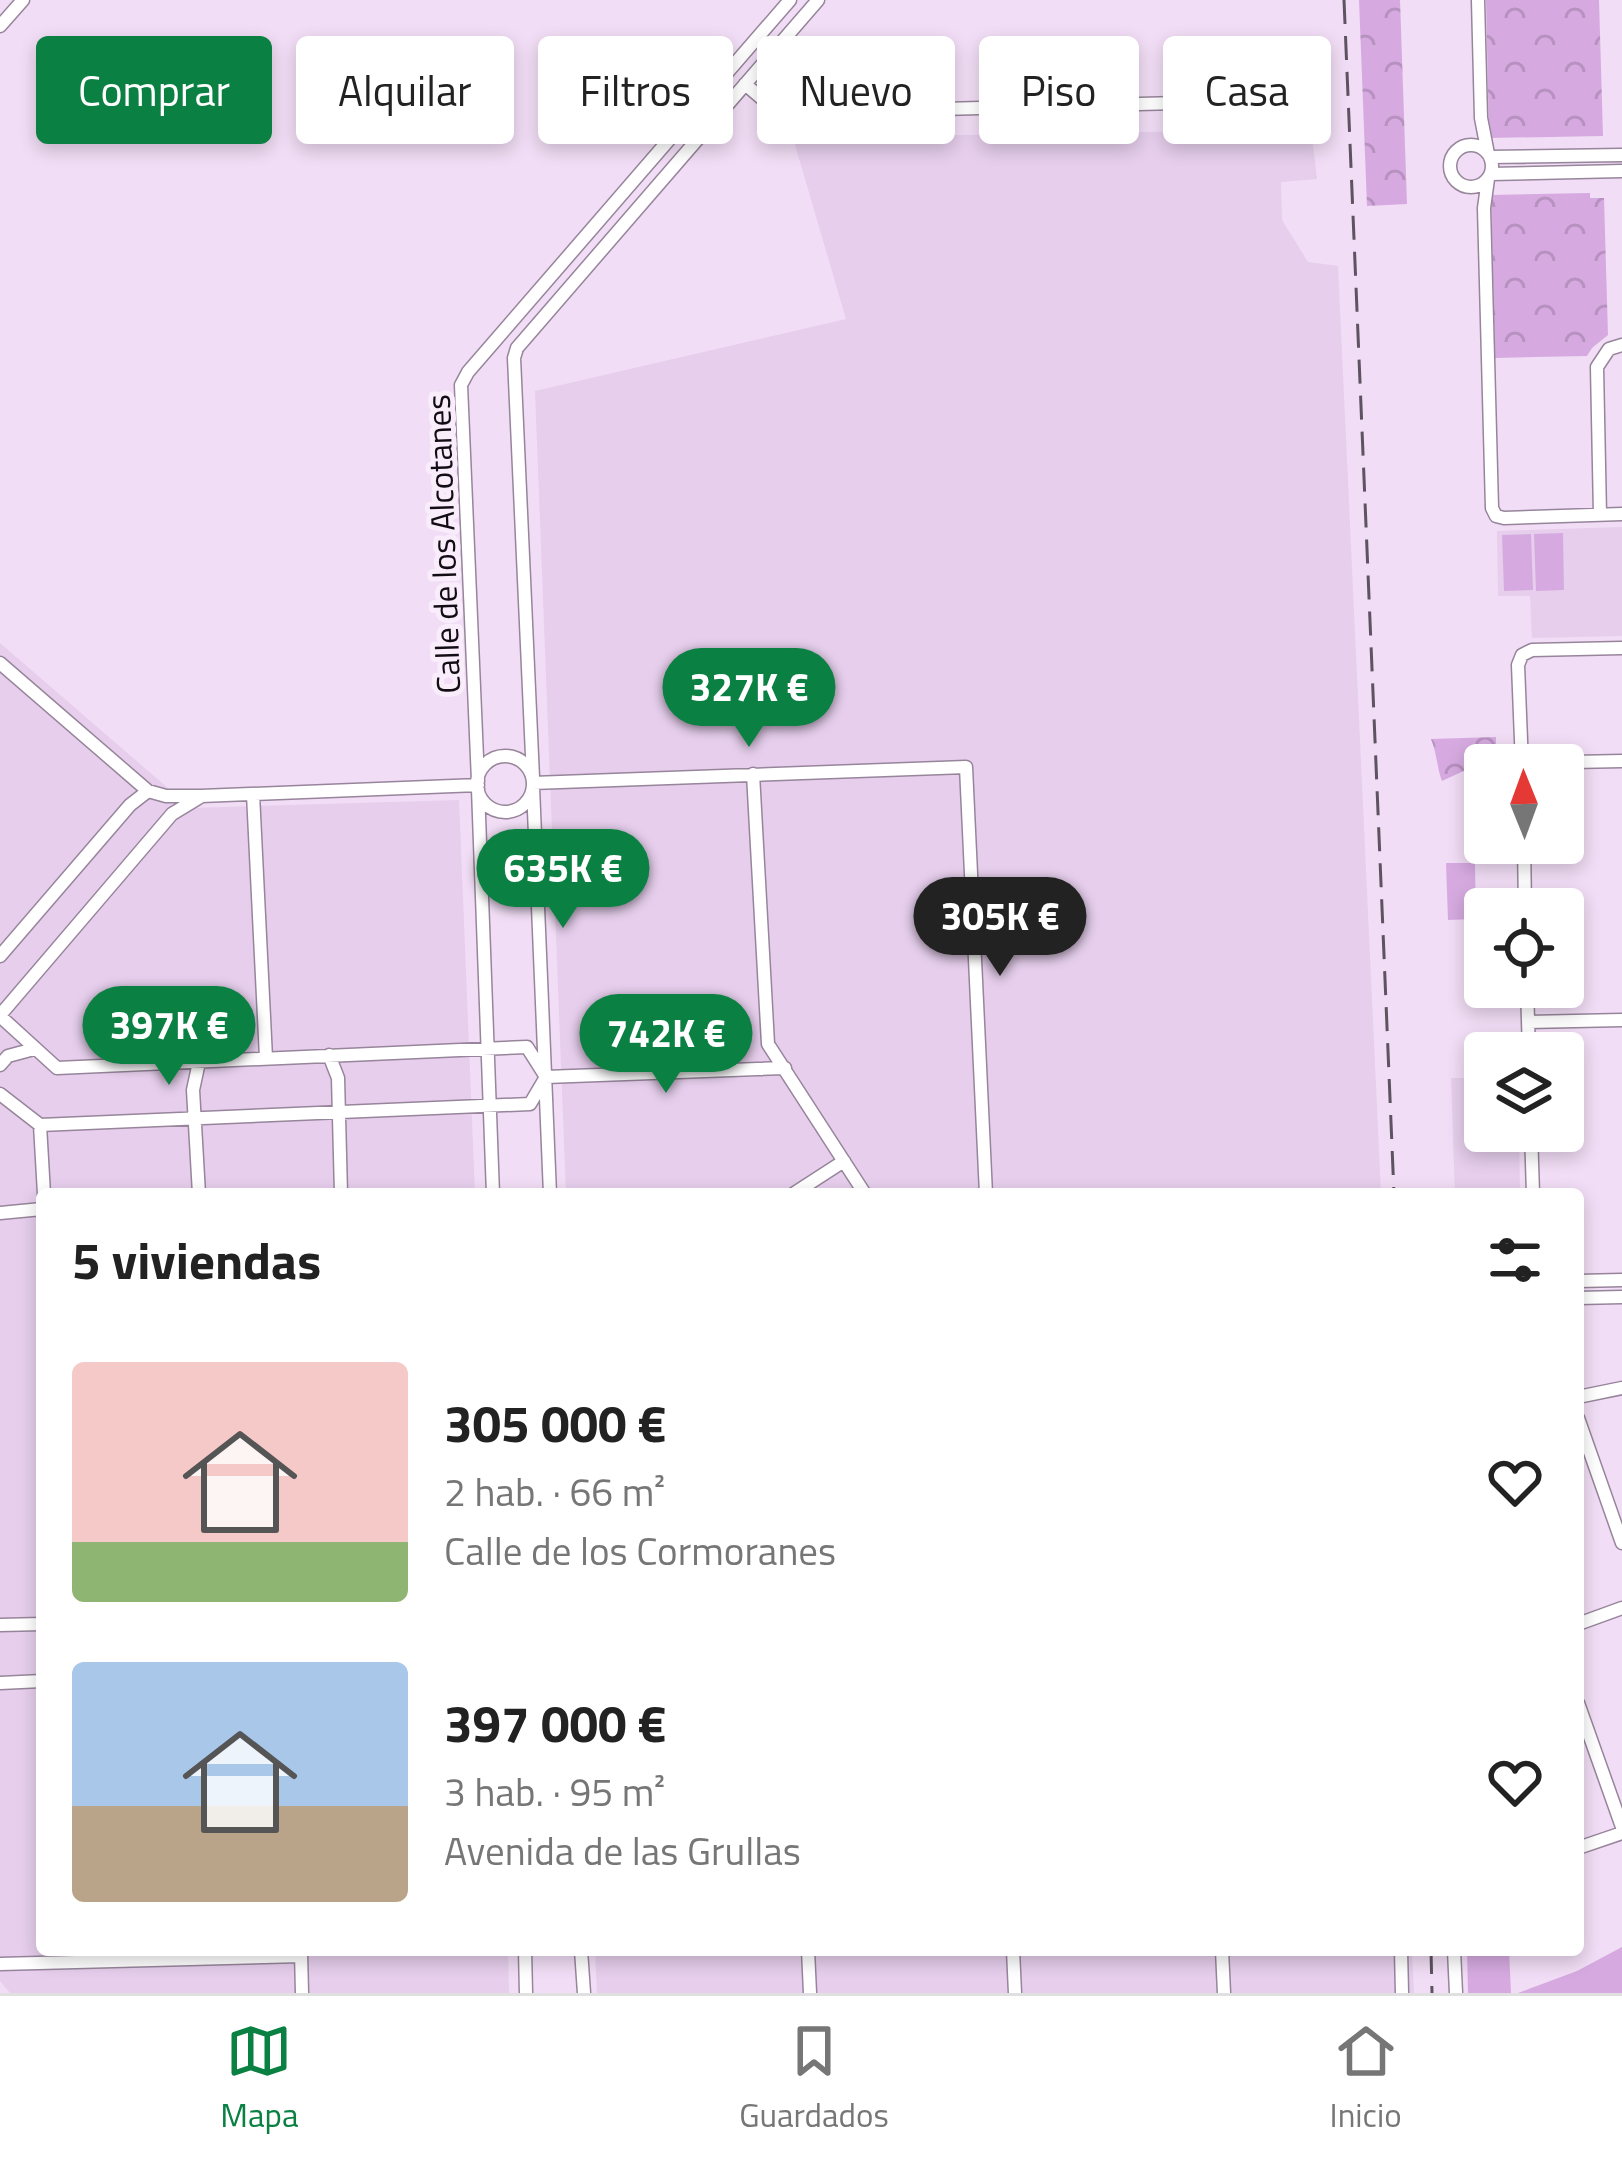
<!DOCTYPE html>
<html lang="es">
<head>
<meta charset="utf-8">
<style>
	:root { --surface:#fff; --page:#f6f6f6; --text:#222; --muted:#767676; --line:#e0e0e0; --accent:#0b8043 }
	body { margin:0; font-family:"Titillium Web",sans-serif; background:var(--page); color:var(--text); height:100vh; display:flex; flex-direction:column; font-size:45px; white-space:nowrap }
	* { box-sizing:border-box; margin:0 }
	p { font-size:39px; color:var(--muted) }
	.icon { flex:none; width:66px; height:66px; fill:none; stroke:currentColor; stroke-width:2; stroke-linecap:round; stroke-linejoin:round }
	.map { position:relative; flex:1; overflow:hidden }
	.panel { position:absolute; left:36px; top:1188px; width:1548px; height:768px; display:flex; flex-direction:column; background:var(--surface); border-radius:12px; box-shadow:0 6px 18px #0003 }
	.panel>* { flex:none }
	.top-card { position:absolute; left:36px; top:36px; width:1551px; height:108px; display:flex; gap:24px }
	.needle { width:78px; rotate:359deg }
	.controls { position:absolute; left:1464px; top:744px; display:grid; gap:24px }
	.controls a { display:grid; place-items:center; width:120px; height:120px; border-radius:12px; background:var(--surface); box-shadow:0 6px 18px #0003; font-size:60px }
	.price { position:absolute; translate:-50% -102px; padding:0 27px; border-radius:42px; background:var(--accent); color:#fff; font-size:39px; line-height:78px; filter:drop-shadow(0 3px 6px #0008) }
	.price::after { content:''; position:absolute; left:50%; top:72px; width:36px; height:27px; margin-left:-18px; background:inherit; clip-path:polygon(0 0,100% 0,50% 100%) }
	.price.current { background:#222; color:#fff }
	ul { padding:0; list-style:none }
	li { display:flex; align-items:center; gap:36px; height:300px; padding:0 36px }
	li span { display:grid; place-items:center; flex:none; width:336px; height:240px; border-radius:12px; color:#555 }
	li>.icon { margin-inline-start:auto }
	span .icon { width:144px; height:144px; fill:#fffc; stroke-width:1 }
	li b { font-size:51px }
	h2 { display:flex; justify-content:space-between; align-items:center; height:144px; padding:0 36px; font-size:51px }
	.pill { padding:0 42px; border-radius:12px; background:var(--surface); box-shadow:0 6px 18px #0003; font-size:42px; line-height:108px }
	.pill.current { background:var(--accent); color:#fff }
	.tab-bar { display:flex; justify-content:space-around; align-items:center; height:168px; border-top:3px solid var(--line); background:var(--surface); font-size:33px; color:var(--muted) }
	.tab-bar a { display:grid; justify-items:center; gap:6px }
	.tab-bar .current { color:var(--accent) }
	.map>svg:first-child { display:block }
	.built { fill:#e6ceec }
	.grass { fill:#d6aae0 }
	.park { fill:url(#park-crowns) }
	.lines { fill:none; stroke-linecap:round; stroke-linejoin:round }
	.minor-casing { stroke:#97859b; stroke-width:15 }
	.minor { stroke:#fff; stroke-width:12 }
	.rail { stroke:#5e5360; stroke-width:3; stroke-dasharray:24 12; stroke-linecap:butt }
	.labels { text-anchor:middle; stroke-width:10; stroke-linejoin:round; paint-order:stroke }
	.street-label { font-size:33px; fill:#120c14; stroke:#f9edfc }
</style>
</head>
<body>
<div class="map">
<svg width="1622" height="1993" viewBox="0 0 1622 1993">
	<defs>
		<pattern id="park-crowns" width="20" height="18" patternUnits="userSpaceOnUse" patternTransform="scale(3)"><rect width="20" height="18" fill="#d6aae0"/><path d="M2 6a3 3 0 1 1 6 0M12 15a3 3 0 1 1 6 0" fill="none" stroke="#b791bf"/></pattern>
	</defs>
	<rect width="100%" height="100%" fill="#f1ddf5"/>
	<path class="built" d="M 1311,129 L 1317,179 L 1281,182 L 1282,220 L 1308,262 L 1338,266 L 1381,1194 L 566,1194 L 535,391 L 846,319 L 793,138 Z
		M 1622,527 L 1622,636 L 1532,638 L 1530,596 L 1498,596 L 1497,531 Z
		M 0,643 L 191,808 L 459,800 L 475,1194 L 42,1194 L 42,1950 L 508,1950 L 509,1993 L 10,1993 L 0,1981 Z
		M 1451,1078 L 1485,1078 L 1485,1131 L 1519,1131 L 1520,1194 L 1455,1194 Z
		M 595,1950 L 1412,1950 L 1414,1993 L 597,1993 Z"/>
	<path class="grass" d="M 1563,533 L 1564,590 L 1536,591 L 1534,534 Z
		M 1531,534 L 1533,590 L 1504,591 L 1502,535 Z
		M 1446,863 L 1475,863 L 1476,919 L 1448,920 Z
		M 1622,1947 L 1622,1993 L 1518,1993 L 1577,1971 Z
		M 1467,1950 L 1509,1950 L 1511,1993 L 1468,1993 Z"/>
	<path class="park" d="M 1359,0 L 1400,0 L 1407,204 L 1367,206 Z
		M 1486,0 L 1599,0 L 1603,136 L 1489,138 Z
		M 1590,193 L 1590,198 L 1604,198 L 1608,335 L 1592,348 L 1587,356 L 1495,358 L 1491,195 Z
		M 1496,737 L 1496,759 L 1483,762 L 1442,781 C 1437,769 1437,753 1431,739 Z"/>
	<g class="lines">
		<defs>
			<path id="minor" d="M 1478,0 L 1481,118 L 1488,154
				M 0,26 L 23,0
				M 745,84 L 766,102 L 789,113 L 1295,100
				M1450 166a21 21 0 1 1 42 0a21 21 0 1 1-42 0Z
				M 1490,157 L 1622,155
				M 1491,174 L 1622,171
				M 1488,179 L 1484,208 L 1492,508 L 1496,516 L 1504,518 L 1622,514
				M 1600,515 L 1597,367 L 1609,349 L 1622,345
				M 0,663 L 148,791
				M477 784a28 28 0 1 1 56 0a28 28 0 1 1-56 0Z
				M 1522,763 L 1622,761
				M 1522,765 L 1518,665 L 1522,655 L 1532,650 L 1622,648
				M 753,774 L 768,1044 L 865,1194
				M 533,778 L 514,358 L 517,348 L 818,0
				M 478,781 L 461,385 L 468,372 L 790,0
				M 533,783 L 966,767 L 986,1194
				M 533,787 L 550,1194
				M 478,789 L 493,1194
				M 253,794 L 266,1058
				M 1524,843 L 1525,909
				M 0,956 L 130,805 L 148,791 L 166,796 L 201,796 L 478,785
				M 1527,987 L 1529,1053
				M 1,1014 L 172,814 L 200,797
				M 1,1017 L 57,1068 L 527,1047 L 546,1077
				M 1528,1022 L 1622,1020
				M 329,1055 L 338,1078 L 341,1194
				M 199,1062 L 193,1090 L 199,1194
				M 0,1065 L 8,1056 L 34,1049
				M 546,1077 L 785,1068
				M 0,1094 L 40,1125 L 530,1104 L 546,1077
				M 40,1125 L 44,1194
				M 1531,1131 L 1533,1194
				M 793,1194 L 844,1161
				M 0,1213 L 42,1209
				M 1578,1281 L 1622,1280
				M 1578,1298 L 1622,1297
				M 1578,1397 L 1622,1388
				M 1578,1418 L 1622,1543
				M 1578,1624 L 1622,1608
				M 0,1625 L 42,1624
				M 0,1683 L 42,1681
				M 1578,1703 L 1622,1827
				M 1578,1848 L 1622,1833
				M 525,1950 L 526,1993
				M 581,1950 L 584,1993
				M 808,1950 L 810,1993
				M 1013,1950 L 1015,1993
				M 1222,1950 L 1224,1993
				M 1401,1950 L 1402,1993
				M 1454,1950 L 1456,1993
				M 301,1952 L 302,1993
				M 0,1964 L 301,1956"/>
		</defs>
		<use href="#minor" class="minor-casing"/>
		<use href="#minor" class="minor"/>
		<path class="rail" d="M 1344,0 L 1394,1194
			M 1431,1950 L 1432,1993"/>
	</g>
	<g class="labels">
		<g class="street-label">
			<text transform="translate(443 544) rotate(-92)" y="12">Calle de los Alcotanes</text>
		</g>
	</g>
</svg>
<div class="controls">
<a><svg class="needle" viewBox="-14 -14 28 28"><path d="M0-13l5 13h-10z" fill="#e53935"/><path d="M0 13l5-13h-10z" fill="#767676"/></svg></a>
<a><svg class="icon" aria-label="locate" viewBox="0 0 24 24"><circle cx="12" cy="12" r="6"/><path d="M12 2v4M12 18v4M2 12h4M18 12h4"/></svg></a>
<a><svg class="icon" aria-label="layers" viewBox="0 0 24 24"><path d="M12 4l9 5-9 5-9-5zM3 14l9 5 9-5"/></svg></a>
</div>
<b class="price" style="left:749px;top:750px">327K €</b>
<b class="price" style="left:563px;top:931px">635K €</b>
<b class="price current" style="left:1000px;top:979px">305K €</b>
<b class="price" style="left:169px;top:1088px">397K €</b>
<b class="price" style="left:666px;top:1096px">742K €</b>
<div class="top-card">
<a class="pill current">Comprar</a>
<a class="pill">Alquilar</a>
<a class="pill">Filtros</a>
<a class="pill">Nuevo</a>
<a class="pill">Piso</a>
<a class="pill">Casa</a>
</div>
<section class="panel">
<h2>5 viviendas<svg class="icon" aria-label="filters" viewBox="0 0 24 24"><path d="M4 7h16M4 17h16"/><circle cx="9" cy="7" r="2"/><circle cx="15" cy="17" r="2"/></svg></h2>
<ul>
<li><span style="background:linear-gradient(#f6c9c9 75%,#8fb573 0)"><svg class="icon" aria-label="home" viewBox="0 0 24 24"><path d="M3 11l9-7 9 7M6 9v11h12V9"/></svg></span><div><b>305 000 €</b><p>2 hab. · 66 m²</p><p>Calle de los Cormoranes</p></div><svg class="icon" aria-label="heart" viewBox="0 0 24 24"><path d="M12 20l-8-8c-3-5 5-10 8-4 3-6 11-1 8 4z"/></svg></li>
<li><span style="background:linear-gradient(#a9c7e8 60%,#b9a48a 0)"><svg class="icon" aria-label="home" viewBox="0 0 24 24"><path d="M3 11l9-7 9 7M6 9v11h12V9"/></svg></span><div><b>397 000 €</b><p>3 hab. · 95 m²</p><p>Avenida de las Grullas</p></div><svg class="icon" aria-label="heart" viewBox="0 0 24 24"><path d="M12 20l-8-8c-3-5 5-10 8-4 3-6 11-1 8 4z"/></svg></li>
</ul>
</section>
</div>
<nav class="tab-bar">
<a class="current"><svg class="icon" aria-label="map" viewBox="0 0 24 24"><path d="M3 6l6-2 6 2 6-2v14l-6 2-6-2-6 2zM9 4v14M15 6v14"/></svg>Mapa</a>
<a><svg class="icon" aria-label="saved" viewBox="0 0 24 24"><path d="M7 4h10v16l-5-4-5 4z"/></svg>Guardados</a>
<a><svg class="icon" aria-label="home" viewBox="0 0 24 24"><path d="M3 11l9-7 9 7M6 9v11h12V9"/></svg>Inicio</a>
</nav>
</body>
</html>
